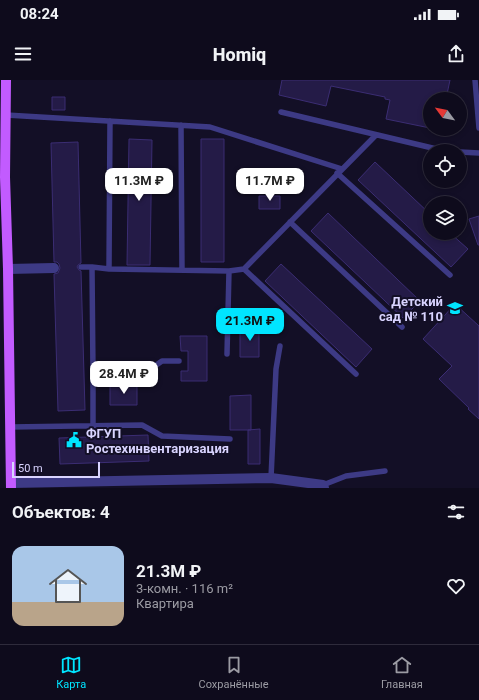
<!DOCTYPE html>
<html lang="ru">
<head>
<meta charset="utf-8">
<style>
	:root { --surface:#0e0b1c; --page:#171425; --text:#f1f3f6; --muted:#9b9ba3; --line:#2e2b3b; --accent:#00e5ff }
	body { margin:0; font-family:Roboto,sans-serif; background:var(--page); color:var(--text); height:100vh; display:flex; flex-direction:column; font-size:15px; white-space:nowrap }
	* { box-sizing:border-box; margin:0 }
	p { font-size:13px; color:var(--muted) }
	.icon { flex:none; width:22px; height:22px; fill:none; stroke:currentColor; stroke-width:2; stroke-linecap:round; stroke-linejoin:round }
	.map { position:relative; height:408px; overflow:hidden }
	.panel { display:flex; flex-direction:column; background:var(--surface); flex:1 }
	.panel>* { flex:none }
	.needle { width:26px; rotate:302deg }
	.controls { position:absolute; left:423px; top:12px; display:grid; gap:8px }
	.controls a { display:grid; place-items:center; width:44px; height:44px; border-radius:50%; background:var(--surface); box-shadow:0 2px 6px #0003,0 0 0 1px var(--line); font-size:20px }
	.scale { position:absolute; left:12px; bottom:10px; width:88px; box-sizing:border-box; padding-left:4px; border:2px solid #d9d4ff; border-top:0; font-size:11px; line-height:14px; white-space:nowrap; color:#d9d4ff; -webkit-text-stroke:3px #130f26; paint-order:stroke }
	.price { position:absolute; translate:-50% -34px; padding:0 9px; border-radius:8px; background:#fff; color:#222; font-size:13px; line-height:26px; filter:drop-shadow(0 1px 2px #0008) }
	.price::after { content:''; position:absolute; left:50%; top:24px; width:12px; height:9px; margin-left:-6px; background:inherit; clip-path:polygon(0 0,100% 0,50% 100%) }
	.price.selected { background:var(--accent); color:#111 }
	ul { padding:0; list-style:none }
	li { display:flex; align-items:center; gap:12px; height:100px; padding:0 12px }
	li+li { border-top:1px solid var(--line) }
	li span { display:grid; place-items:center; flex:none; width:112px; height:80px; border-radius:12px; color:#555 }
	li>.icon { margin-inline-start:auto }
	span .icon { width:48px; height:48px; fill:#fffc; stroke-width:1 }
	li b { font-size:17px }
	h2 { display:flex; justify-content:space-between; align-items:center; height:48px; padding:0 12px; font-size:17px }
	.status { display:flex; justify-content:space-between; align-items:center; height:28px; padding:0 20px; background:var(--surface); direction:ltr }
	.status svg { height:11px; fill:currentColor }
	header { display:flex; justify-content:space-between; align-items:center; height:52px; padding:0 12px; background:var(--surface); font-size:18px; font-weight:800 }
	.menu { display:flex; justify-content:space-around; align-items:center; height:56px; border-top:1px solid var(--line); background:var(--surface); font-size:11px; color:var(--muted) }
	.menu a { display:grid; justify-items:center; gap:2px }
	.menu .selected { color:var(--accent) }
	.map>svg:first-child { display:block }
	.building { fill:#241b47; stroke:#3b2d73 }
	.lines { fill:none; stroke-linecap:round; stroke-linejoin:round }
	.service { stroke:#3d3a85; stroke-width:5.5 }
	.minor { stroke:#3d3a85; stroke-width:10 }
	.primary { stroke:#c25bff; stroke-width:10 }
	.labels { text-anchor:middle; stroke-width:4; stroke-linejoin:round; paint-order:stroke }
	.poi-label { font-size:13px; font-weight:bold; fill:#d9d4ff; stroke:#130f26; text-anchor:end }
</style>
</head>
<body>
<div class="status"><b>08:24</b><svg viewBox="0 0 49 12"><path d="M0 12V9h3v3zM5 12V6h3v6zM10 12V3h3v9zM15 12V0h3v12zM26 1h20v11H26zM47 4h2v5h-2z"/></svg></div>
<header><svg class="icon" aria-label="menu" viewBox="0 0 24 24"><path d="M4 6h16M4 12h16M4 18h16"/></svg>Homiq<svg class="icon" aria-label="share" viewBox="0 0 24 24"><path d="M12 15V3M7 8l5-5 5 5M5 13v7h14v-7"/></svg></header>
<div class="map">
<svg width="479" height="408" viewBox="0 0 479 408">
	<rect width="100%" height="100%" fill="#130f26"/>
	<path class="building" d="M 282,0 L 450,0 L 446,19 L 430,19 L 430,48 L 386,39 L 390,20 L 385,19 L 385,17 L 331,6 L 326,26 L 279,15 Z
		M 52,17 L 65,17 L 65,30 L 52,30 Z
		M 129,59 L 152,60 L 150,185 L 127,185 Z
		M 201,59 L 224,59 L 224,182 L 201,182 Z
		M 78,62 L 81,183 L 78,185 L 77,187 L 79,190 L 81,191 L 85,330 L 58,331 L 54,194 L 58,193 L 60,188 L 59,184 L 57,182 L 54,182 L 51,63 Z
		M 375,82 L 430,134 L 430,153 L 450,153 L 468,169 L 451,187 L 358,100 Z
		M 259,116 L 280,116 L 280,129 L 259,129 Z
		M 328,133 L 420,221 L 403,238 L 311,151 Z
		M 479,136 L 479,165 L 478,165 L 469,139 Z
		M 281,184 L 372,269 L 356,287 L 265,201 Z
		M 455,224 L 479,246 L 479,339 L 468,329 L 469,328 L 439,299 L 452,286 L 423,259 Z
		M 240,247 L 259,247 L 259,277 L 240,277 Z
		M 180,256 L 207,256 L 207,301 L 181,301 L 181,291 L 188,291 L 188,271 L 181,271 Z
		M 110,305 L 137,305 L 137,325 L 110,325 Z
		M 251,315 L 251,350 L 230,350 L 230,316 Z
		M 260,349 L 260,384 L 248,384 L 248,350 Z
		M 148,355 L 149,381 L 60,384 L 59,358 Z"/>
	<g class="lines">
		<path class="service" d="M 475,0 L 479,48
			M 281,32 L 445,71
			M 6,35 L 210,47 L 342,89
			M 181,45 L 182,190
			M 460,72 L 479,73
			M 337,93 L 450,195
			M 290,142 L 402,247
			M 81,187 L 92,187 L 109,189 L 229,191 L 244,189 L 376,55
			M 92,187 L 93,293 L 93,346
			M 109,189 L 110,41
			M 244,189 L 356,294
			M 227,274 L 229,191
			M 93,293 L 148,291 L 162,281 L 179,281
			M 11,347 L 142,345 L 162,356 L 230,359
			M 271,398 L 276,289 L 280,266
			M 323,405 L 346,396 L 385,391"/>
		<path class="minor" d="M 8,189 L 54,188
			M 11,403 L 271,398 L 323,405 L 324,408"/>
		<path class="primary" d="M 6,0 L 5,97 L 8,189 L 11,408"/>
	</g>
	<defs>
		<symbol id="school-bare" viewBox="-9 -9 18 18"><path d="M0-5L7-2L0 1L-7-2ZM-4 1L0 2.5L4 1V4Q0 6-4 4Z" fill="#00e5ff" stroke="#130f26" stroke-width="2.5" paint-order="stroke"/></symbol>
		<symbol id="civic-bare" viewBox="-9 -9 18 18"><path d="M-.6-6.5H3V-4.5H.6V-3L4-1V1h2V6H-6V1h2V-1L-.6-3ZM-1.2 2.5V6h2.4V2.5Z" fill="#00e5ff" stroke="#130f26" stroke-width="2.5" paint-order="stroke"/></symbol>
	</defs>
	<g fill-rule="evenodd">
		<use href="#school-bare" x="444" y="217" width="22" height="22"/>
		<use href="#civic-bare" x="63" y="349" width="22" height="22"/>
	</g>
	<g class="labels">
		<g class="poi-label">
			<text x="443" y="226">Детский<tspan x="443" dy="15">сад № 110</tspan></text>
			<text x="86" y="358" text-anchor="start">ФГУП<tspan x="86" dy="15">Ростехинвентаризация</tspan></text>
		</g>
	</g>
</svg>
<div class="controls">
<a><svg class="needle" viewBox="-14 -14 28 28"><path d="M0-13l5 13h-10z" fill="#e53935"/><path d="M0 13l5-13h-10z" fill="#9b9ba3"/></svg></a>
<a><svg class="icon" aria-label="locate" viewBox="0 0 24 24"><circle cx="12" cy="12" r="6"/><path d="M12 2v4M12 18v4M2 12h4M18 12h4"/></svg></a>
<a><svg class="icon" aria-label="layers" viewBox="0 0 24 24"><path d="M12 4l9 5-9 5-9-5zM3 14l9 5 9-5"/></svg></a>
</div>
<div class="scale">50 m</div>
<b class="price" style="left:139px;top:122px">11.3M ₽</b>
<b class="price" style="left:270px;top:122px">11.7M ₽</b>
<b class="price selected" style="left:250px;top:262px">21.3M ₽</b>
<b class="price" style="left:124px;top:315px">28.4M ₽</b>
</div>
<section class="panel">
<h2>Объектов: 4<svg class="icon" aria-label="filters" viewBox="0 0 24 24"><path d="M4 7h16M4 17h16"/><circle cx="9" cy="7" r="2"/><circle cx="15" cy="17" r="2"/></svg></h2>
<ul>
<li><span style="background:linear-gradient(#a9c7e8 70%,#b9a48a 0)"><svg class="icon" aria-label="home" viewBox="0 0 24 24"><path d="M3 11l9-7 9 7M6 9v11h12V9"/></svg></span><div><b>21.3M ₽</b><p>3-комн. · 116 m²</p><p>Квартира</p></div><svg class="icon" aria-label="heart" viewBox="0 0 24 24"><path d="M12 20l-8-8c-3-5 5-10 8-4 3-6 11-1 8 4z"/></svg></li>
</ul>
</section>
<nav class="menu">
<a class="selected"><svg class="icon" aria-label="map" viewBox="0 0 24 24"><path d="M3 6l6-2 6 2 6-2v14l-6 2-6-2-6 2zM9 4v14M15 6v14"/></svg>Карта</a>
<a><svg class="icon" aria-label="saved" viewBox="0 0 24 24"><path d="M7 4h10v16l-5-4-5 4z"/></svg>Сохранённые</a>
<a><svg class="icon" aria-label="home" viewBox="0 0 24 24"><path d="M3 11l9-7 9 7M6 9v11h12V9"/></svg>Главная</a>
</nav>
</body>
</html>
